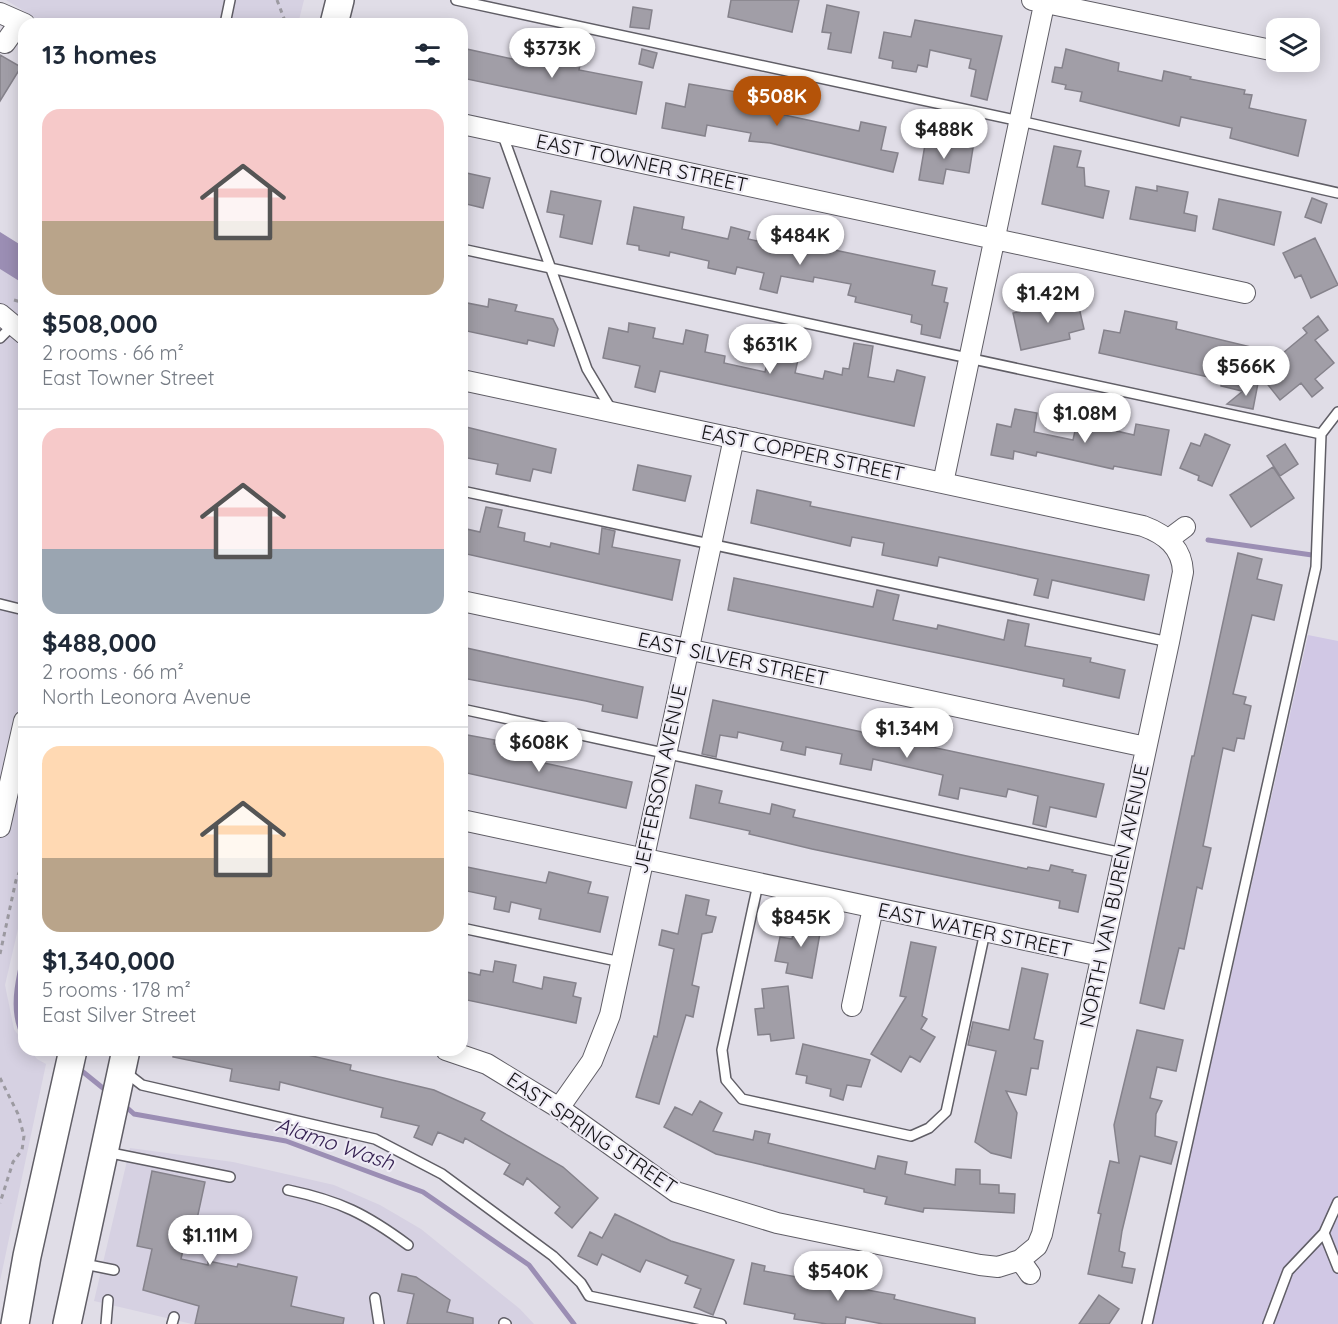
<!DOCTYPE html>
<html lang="en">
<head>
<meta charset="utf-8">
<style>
	:root { --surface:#fff; --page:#f2f2f3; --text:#1f2937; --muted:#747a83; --line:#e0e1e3; --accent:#b45309 }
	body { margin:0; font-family:Quicksand,sans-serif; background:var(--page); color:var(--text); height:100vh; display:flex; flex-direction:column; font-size:22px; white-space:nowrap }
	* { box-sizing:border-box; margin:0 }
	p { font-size:20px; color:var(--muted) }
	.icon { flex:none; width:33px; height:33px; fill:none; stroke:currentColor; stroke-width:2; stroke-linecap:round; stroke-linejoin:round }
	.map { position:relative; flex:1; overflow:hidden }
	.sheet { position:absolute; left:18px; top:18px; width:450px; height:1038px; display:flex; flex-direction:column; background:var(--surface); border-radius:18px; box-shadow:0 3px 15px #0003 }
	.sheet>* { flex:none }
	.buttons { position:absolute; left:1266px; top:18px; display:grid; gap:12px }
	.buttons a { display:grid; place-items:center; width:54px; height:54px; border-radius:12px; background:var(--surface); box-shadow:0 3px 15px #0003; font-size:30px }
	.price { position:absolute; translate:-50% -51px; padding:0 14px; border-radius:21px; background:#fff; color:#222; font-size:20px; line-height:39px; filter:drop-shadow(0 2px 3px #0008) }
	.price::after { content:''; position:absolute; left:50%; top:36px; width:18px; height:14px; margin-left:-9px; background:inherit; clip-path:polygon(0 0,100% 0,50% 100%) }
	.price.selected { background:var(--accent); color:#fff }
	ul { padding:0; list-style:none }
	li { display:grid; align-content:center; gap:12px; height:318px; padding:0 24px }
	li+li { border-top:2px solid var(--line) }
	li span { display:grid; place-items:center; height:186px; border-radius:18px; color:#555 }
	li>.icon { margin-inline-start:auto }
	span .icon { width:108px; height:108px; fill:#fffc; stroke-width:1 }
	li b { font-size:26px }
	h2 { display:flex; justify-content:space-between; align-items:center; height:72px; padding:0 24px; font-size:26px }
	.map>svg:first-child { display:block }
	.built { fill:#d6d1e2 }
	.green { fill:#d1c8e5 }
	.water { fill:#9b8eb4 }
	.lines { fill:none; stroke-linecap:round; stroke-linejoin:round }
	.stream { stroke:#9b8eb4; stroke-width:5 }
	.building { fill:#a19ea7; stroke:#85828b; stroke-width:1.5 }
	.service-casing { stroke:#605e66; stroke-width:12 }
	.minor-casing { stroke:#605e66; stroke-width:22 }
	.secondary-casing { stroke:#605e66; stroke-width:30 }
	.path { stroke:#9c9aa1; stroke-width:3; stroke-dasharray:4.5 4.5; stroke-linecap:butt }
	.service { stroke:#fff; stroke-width:9 }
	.minor { stroke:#fff; stroke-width:20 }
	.secondary { stroke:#fff; stroke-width:27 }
	.labels { text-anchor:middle; stroke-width:4.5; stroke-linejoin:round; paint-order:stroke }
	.street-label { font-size:20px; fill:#131215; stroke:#edeaf4 }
	.water-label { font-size:21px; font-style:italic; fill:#352152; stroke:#edeaf4 }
</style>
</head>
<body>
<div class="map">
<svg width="1338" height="1324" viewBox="0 0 1338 1324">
	<rect width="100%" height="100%" fill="#e0dde7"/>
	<path class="built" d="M 6,0 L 304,0 L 298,24 L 62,24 L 35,18 Z
		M 0,269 L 24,284 L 24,903 L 5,985 L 14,1029 L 24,1043 L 24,1050 L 30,1050 L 37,1059 L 46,1064 L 0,1281 Z
		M 130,1148 L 233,1162 L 334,1185 L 380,1205 L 421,1229 L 520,1309 L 534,1324 L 192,1324 L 94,1301 Z"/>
	<path class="green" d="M 1308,635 L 1338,641 L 1338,1324 L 1152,1324 Z"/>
	<path class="water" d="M 0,232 L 24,247 L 24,284 L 0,269 Z
		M 24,942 L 24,1041 C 4,1012 18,973 24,942 Z"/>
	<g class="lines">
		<path class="stream" d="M 1208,540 L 1312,555
			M 77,1067 L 109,1093
			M 124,1105 L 134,1114 L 286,1141 L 423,1192 L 529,1265 L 574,1324"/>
	</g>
	<path class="building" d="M 731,0 L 799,0 L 792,32 L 728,17 Z
		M 827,5 L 859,12 L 851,53 L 828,49 L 831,33 L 822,32 Z
		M 633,7 L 652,10 L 649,29 L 630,27 Z
		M 915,20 L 1002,36 L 987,100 L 971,96 L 976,70 L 969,68 L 971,59 L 930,50 L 927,67 L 918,65 L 916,72 L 892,68 L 893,61 L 879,58 L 884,32 L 911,37 Z
		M 525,47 L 581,60 L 579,70 L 642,82 L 636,114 L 462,78 L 462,48 L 522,61 Z
		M 642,49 L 657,53 L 653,68 L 639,64 Z
		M 1066,49 L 1119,63 L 1118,71 L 1162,81 L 1164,71 L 1191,77 L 1190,79 L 1245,90 L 1244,94 L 1252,95 L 1249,108 L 1306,120 L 1298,156 L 1230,138 L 1232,128 L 1181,117 L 1179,126 L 1080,101 L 1082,92 L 1065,89 L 1066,85 L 1052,82 L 1055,67 L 1062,68 Z
		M 0,55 L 21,67 L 0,101 Z
		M 689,84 L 755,95 L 753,106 L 776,110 L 775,113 L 859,131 L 861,122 L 886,127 L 881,150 L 898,153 L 893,172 L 770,143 L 749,141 L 751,133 L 707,125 L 705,136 L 662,128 L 666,103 L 685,107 Z
		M 926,139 L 973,148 L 969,173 L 946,169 L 943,184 L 919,180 Z
		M 1054,146 L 1081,151 L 1077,167 L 1084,168 L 1085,186 L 1109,191 L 1103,218 L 1042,204 Z
		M 462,172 L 490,178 L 483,208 L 462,203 Z
		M 1157,186 L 1188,192 L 1184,213 L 1197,216 L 1195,231 L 1130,219 L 1136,187 L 1157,191 Z
		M 551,191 L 601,201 L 592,244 L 560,237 L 564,215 L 547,212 Z
		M 1312,198 L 1327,204 L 1321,223 L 1305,217 Z
		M 1219,199 L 1281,212 L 1274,245 L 1213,229 Z
		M 634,207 L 684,217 L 682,229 L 728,239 L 731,227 L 750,232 L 748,239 L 788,248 L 790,238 L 821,245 L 820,247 L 935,271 L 932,285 L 947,288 L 944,302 L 948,303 L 940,338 L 921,334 L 922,325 L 911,322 L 912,315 L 855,302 L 856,297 L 848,295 L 851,284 L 814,277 L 813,282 L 781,276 L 777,293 L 760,289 L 764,273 L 737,267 L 735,274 L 708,268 L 709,261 L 670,252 L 669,256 L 639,250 L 639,246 L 627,244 Z
		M 1315,238 L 1338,285 L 1311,298 L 1301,275 L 1295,278 L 1283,253 Z
		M 489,299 L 517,305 L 515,311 L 553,319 L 558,329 L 554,346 L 528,340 L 527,344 L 462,330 L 467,303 L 488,307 Z
		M 1077,299 L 1084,329 L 1069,333 L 1070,339 L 1021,350 L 1013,313 Z
		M 1125,311 L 1177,322 L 1176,329 L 1251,347 L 1242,391 L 1221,386 L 1222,380 L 1099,353 L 1104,330 L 1120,333 Z
		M 1318,316 L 1328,330 L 1315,340 L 1334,363 L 1315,379 L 1323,388 L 1312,397 L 1301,383 L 1280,400 L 1261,376 L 1286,356 L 1283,353 L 1307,333 L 1303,328 Z
		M 629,323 L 655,328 L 653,338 L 683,344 L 686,330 L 708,335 L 705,352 L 725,356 L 724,363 L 765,372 L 770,349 L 799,355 L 795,373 L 823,379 L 825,371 L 842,375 L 843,368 L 849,369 L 854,343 L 873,346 L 868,377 L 894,382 L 897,370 L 925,377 L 914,426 L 660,371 L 655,392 L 635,387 L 640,366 L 603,358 L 609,328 L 628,332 Z
		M 1259,378 L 1253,409 L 1227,404 Z
		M 1015,409 L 1037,413 L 1034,432 L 1073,440 L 1077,422 L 1134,435 L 1136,424 L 1169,430 L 1161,475 L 1114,466 L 1113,469 L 1037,452 L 1036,456 L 1014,451 L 1013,459 L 991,455 L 997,424 L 1011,427 Z
		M 462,426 L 556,449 L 551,473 L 533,469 L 530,481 L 496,474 L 498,464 L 462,457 Z
		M 1205,434 L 1230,445 L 1212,486 L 1198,480 L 1199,476 L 1180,468 L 1191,443 L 1200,446 Z
		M 1285,444 L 1298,464 L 1280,476 L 1267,456 Z
		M 638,465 L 691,476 L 685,501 L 633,490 Z
		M 1273,467 L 1294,498 L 1251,527 L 1230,495 Z
		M 757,490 L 811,502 L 810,506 L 1149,575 L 1144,600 L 1052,580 L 1048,598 L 1034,595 L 1038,579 L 939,557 L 937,566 L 882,555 L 884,543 L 852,537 L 850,546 L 751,523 Z
		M 486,507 L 502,510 L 498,527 L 525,533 L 524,541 L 550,547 L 551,543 L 599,554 L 602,528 L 615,531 L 612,547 L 680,560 L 672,600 L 462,553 L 462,528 L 480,532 Z
		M 1238,553 L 1262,559 L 1257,579 L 1282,585 L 1274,620 L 1252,615 L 1233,694 L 1246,697 L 1244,704 L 1251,706 L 1244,739 L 1237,738 L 1234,751 L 1223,748 L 1203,846 L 1211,848 L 1202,889 L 1197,887 L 1184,949 L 1179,948 L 1164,1009 L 1140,1003 L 1192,756 L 1194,756 Z
		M 734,578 L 873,607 L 877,590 L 899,595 L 893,620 L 937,629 L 938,625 L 1004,640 L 1008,620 L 1029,624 L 1025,646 L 1091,658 L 1090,662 L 1125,670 L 1119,698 L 1063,686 L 1064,679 L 728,610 Z
		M 462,647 L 643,687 L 637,718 L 602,711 L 603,705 L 586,701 L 462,678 Z
		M 713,700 L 1104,784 L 1096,817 L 1050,807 L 1046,827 L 1033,824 L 1038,796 L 1008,789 L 1006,797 L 960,788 L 958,799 L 939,795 L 943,775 L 873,759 L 871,770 L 840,764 L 842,754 L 806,747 L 805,755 L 781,750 L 783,742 L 738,732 L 737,738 L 720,735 L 716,757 L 702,754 Z
		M 462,734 L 495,740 L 494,744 L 537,755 L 535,761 L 632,782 L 626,808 L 462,772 Z
		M 696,785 L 722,791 L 719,803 L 770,814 L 772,804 L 795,810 L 793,817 L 962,855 L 1027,869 L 1028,867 L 1049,871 L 1051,865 L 1073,870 L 1072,872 L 1086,875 L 1078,912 L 1059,908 L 1060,901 L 812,849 L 749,834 L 750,831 L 690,818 Z
		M 462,866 L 546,883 L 549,872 L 591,882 L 588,893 L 608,897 L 600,932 L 539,919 L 541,909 L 511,902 L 509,912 L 494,909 L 496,897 L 462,890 Z
		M 686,895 L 709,900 L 706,915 L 716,917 L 712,932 L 702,934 L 692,985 L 699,987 L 693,1017 L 686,1015 L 659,1104 L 636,1097 L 654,1036 L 657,1037 L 674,949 L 659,945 L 662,930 L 678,934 Z
		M 796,917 L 822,922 L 812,978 L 786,973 L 788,963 L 775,961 L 780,937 L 792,939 Z
		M 911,942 L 936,947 L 922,1016 L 927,1019 L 921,1029 L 935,1037 L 920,1062 L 910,1056 L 901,1072 L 871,1054 L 906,997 L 900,996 Z
		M 495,961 L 516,965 L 513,982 L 542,989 L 544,977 L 576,983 L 573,996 L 581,998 L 576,1023 L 462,999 L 462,971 L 480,975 L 481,970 L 493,972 Z
		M 1022,968 L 1048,974 L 1034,1039 L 1043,1041 L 1038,1069 L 1031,1068 L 1026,1095 L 1006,1091 L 1017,1113 L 1011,1158 L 991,1153 L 975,1142 L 996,1051 L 968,1045 L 973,1022 L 1009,1030 Z
		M 788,986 L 794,1038 L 771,1041 L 770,1034 L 758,1035 L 755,1009 L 764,1008 L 762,989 Z
		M 1137,1030 L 1183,1040 L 1176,1071 L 1157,1067 L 1150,1098 L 1162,1101 L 1156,1114 L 1155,1136 L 1177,1142 L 1171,1164 L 1140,1156 L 1122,1231 L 1119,1251 L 1125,1253 L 1122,1267 L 1135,1269 L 1132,1283 L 1088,1274 L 1101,1214 L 1098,1213 L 1110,1161 L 1119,1163 L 1114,1125 Z
		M 803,1044 L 870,1060 L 861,1087 L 847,1085 L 843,1100 L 830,1096 L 831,1089 L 806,1083 L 807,1076 L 796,1074 Z
		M 174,1050 L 271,1050 L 308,1055 L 351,1065 L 350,1070 L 434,1090 L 485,1113 L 481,1120 L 563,1167 L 598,1198 L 572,1228 L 555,1213 L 560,1207 L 527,1178 L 523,1185 L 504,1174 L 510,1164 L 465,1138 L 463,1143 L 438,1132 L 432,1145 L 414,1137 L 419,1126 L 381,1117 L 383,1108 L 280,1082 L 279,1090 L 230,1081 L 232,1069 L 173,1057 Z
		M 700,1101 L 722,1113 L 713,1131 L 753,1140 L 755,1131 L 770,1134 L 768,1143 L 875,1169 L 878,1156 L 907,1162 L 905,1174 L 955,1185 L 956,1169 L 980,1170 L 980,1184 L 999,1185 L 999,1193 L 1015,1194 L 1014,1213 L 924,1208 L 923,1212 L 885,1204 L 887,1197 L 864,1192 L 864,1189 L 716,1154 L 664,1127 L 675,1107 L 692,1115 Z
		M 152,1171 L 205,1182 L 194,1233 L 187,1232 L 181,1259 L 208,1265 L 208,1261 L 237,1267 L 238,1264 L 297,1277 L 291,1306 L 344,1318 L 343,1324 L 195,1324 L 199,1306 L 143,1290 L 152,1249 L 137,1246 Z
		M 615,1214 L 671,1241 L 734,1260 L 713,1315 L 694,1307 L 701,1289 L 685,1283 L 688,1276 L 646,1260 L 640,1272 L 602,1254 L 597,1265 L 578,1256 L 590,1232 L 602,1238 Z
		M 752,1263 L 765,1266 L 764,1271 L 895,1295 L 894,1299 L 975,1318 L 975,1324 L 883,1324 L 846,1317 L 845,1324 L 827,1324 L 794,1319 L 795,1314 L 744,1304 Z
		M 402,1274 L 416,1277 L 450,1300 L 447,1312 L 473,1318 L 473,1324 L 407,1324 L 414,1294 L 398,1291 Z
		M 1099,1295 L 1119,1309 L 1109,1324 L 1079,1324 Z"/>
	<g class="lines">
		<defs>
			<path id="service" d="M 456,0 L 1020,121 L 1338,193
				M 225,24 L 230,0
				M 502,133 L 587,369 L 611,409
				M 462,249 L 1321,434 L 1338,412
				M 0,338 L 13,325
				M 462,491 L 1169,642
				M 0,604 L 24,610
				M 462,709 L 1123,853
				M 758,884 L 722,1050 L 726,1080 L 742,1099 L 911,1136 L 929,1128 L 946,1112 L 985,932
				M 462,928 L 621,962
				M 124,1071 L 142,1085 L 375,1139 L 442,1174 L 553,1256 L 581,1283 L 589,1296 L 721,1324
				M 106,1152 L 230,1177
				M 288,1190 C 340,1201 366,1214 408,1245
				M 1324,1233 L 1338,1268
				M 84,1264 L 114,1270
				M 375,1298 L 379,1324
				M 504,1323 L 506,1324
				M 106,1324 L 108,1300
				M 172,1324 L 174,1317
				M 1147,1324 L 1316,567 L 1321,434
				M 1268,1324 L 1288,1271 L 1324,1233 L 1338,1202"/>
			<path id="minor" d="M 1032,0 L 1276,51
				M 0,13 L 25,24
				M 5,43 L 20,22
				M 462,124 L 1245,293
				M 0,314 L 24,334
				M 462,380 L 1143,526 C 1165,534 1182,547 1183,572 L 1169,642 L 1042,1234 L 1037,1246 L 1020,1260 L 1030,1274
				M 943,483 L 1045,0
				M 1169,539 L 1185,527
				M 462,601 L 1146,747
				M 462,820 L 1101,956
				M 0,827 L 24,721
				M 852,1006 L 873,908
				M 446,1050 L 487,1064 L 559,1108 L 676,1192 L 777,1223 L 980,1265 L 998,1267 L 1020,1260
				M 559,1108 L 592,1061 L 610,1015 L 734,438"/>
			<path id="secondary" d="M 334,24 L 340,0
				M 15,1324 L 27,1256 L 73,1050
				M 67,1324 L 126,1050"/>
		</defs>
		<use href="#service" class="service-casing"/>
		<use href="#minor" class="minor-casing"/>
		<use href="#secondary" class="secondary-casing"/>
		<path class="path" d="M 277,0 L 285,21
			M 14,300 L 24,303
			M 0,954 L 16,880 L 24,861
			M 0,1078 L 18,1114 L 24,1136 L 22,1150 L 13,1162 L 0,1203"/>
		<use href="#service" class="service"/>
		<use href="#minor" class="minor"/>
		<use href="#secondary" class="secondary"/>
	</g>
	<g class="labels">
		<g class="street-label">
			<text transform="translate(642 163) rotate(12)" y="7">EAST TOWNER STREET</text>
			<text transform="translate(803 453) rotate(12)" y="7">EAST COPPER STREET</text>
			<text transform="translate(733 659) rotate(12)" y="7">EAST SILVER STREET</text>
			<text transform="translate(660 779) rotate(-78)" y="7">JEFFERSON AVENUE</text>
			<text transform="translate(1114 896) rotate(-78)" y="7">NORTH VAN BUREN AVENUE</text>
			<text transform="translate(975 930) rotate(12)" y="7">EAST WATER STREET</text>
			<text transform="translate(592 1133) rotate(34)" y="7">EAST SPRING STREET</text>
		</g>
		<g class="water-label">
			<text transform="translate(335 1144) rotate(19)" y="7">Alamo Wash</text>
		</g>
	</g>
</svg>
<div class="buttons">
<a><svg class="icon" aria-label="layers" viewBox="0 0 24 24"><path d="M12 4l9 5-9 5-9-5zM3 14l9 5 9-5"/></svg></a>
</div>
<b class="price" style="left:552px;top:79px">$373K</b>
<b class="price selected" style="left:777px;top:127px">$508K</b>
<b class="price" style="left:944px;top:160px">$488K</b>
<b class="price" style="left:800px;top:266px">$484K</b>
<b class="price" style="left:1048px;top:324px">$1.42M</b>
<b class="price" style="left:770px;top:375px">$631K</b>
<b class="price" style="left:1246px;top:397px">$566K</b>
<b class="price" style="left:1085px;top:444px">$1.08M</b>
<b class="price" style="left:907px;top:759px">$1.34M</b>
<b class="price" style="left:539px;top:773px">$608K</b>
<b class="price" style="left:801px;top:948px">$845K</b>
<b class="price" style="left:210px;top:1266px">$1.11M</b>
<b class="price" style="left:838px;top:1302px">$540K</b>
<section class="sheet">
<h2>13 homes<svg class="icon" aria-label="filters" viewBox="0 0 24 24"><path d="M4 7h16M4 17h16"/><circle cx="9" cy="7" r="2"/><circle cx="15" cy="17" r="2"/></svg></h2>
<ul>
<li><span style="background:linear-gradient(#f6c9c9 60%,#b9a48a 0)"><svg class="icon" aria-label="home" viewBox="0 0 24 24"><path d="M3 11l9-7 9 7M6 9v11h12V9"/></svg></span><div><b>$508,000</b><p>2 rooms · 66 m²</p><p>East Towner Street</p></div></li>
<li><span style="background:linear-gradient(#f6c9c9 65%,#9aa5b1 0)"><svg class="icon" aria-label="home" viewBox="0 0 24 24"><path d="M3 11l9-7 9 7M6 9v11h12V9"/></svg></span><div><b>$488,000</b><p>2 rooms · 66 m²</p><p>North Leonora Avenue</p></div></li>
<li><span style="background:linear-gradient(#ffd9b3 60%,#b9a48a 0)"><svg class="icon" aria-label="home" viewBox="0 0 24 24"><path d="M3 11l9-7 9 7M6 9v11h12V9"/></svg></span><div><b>$1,340,000</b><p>5 rooms · 178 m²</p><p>East Silver Street</p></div></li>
</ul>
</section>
</div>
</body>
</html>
